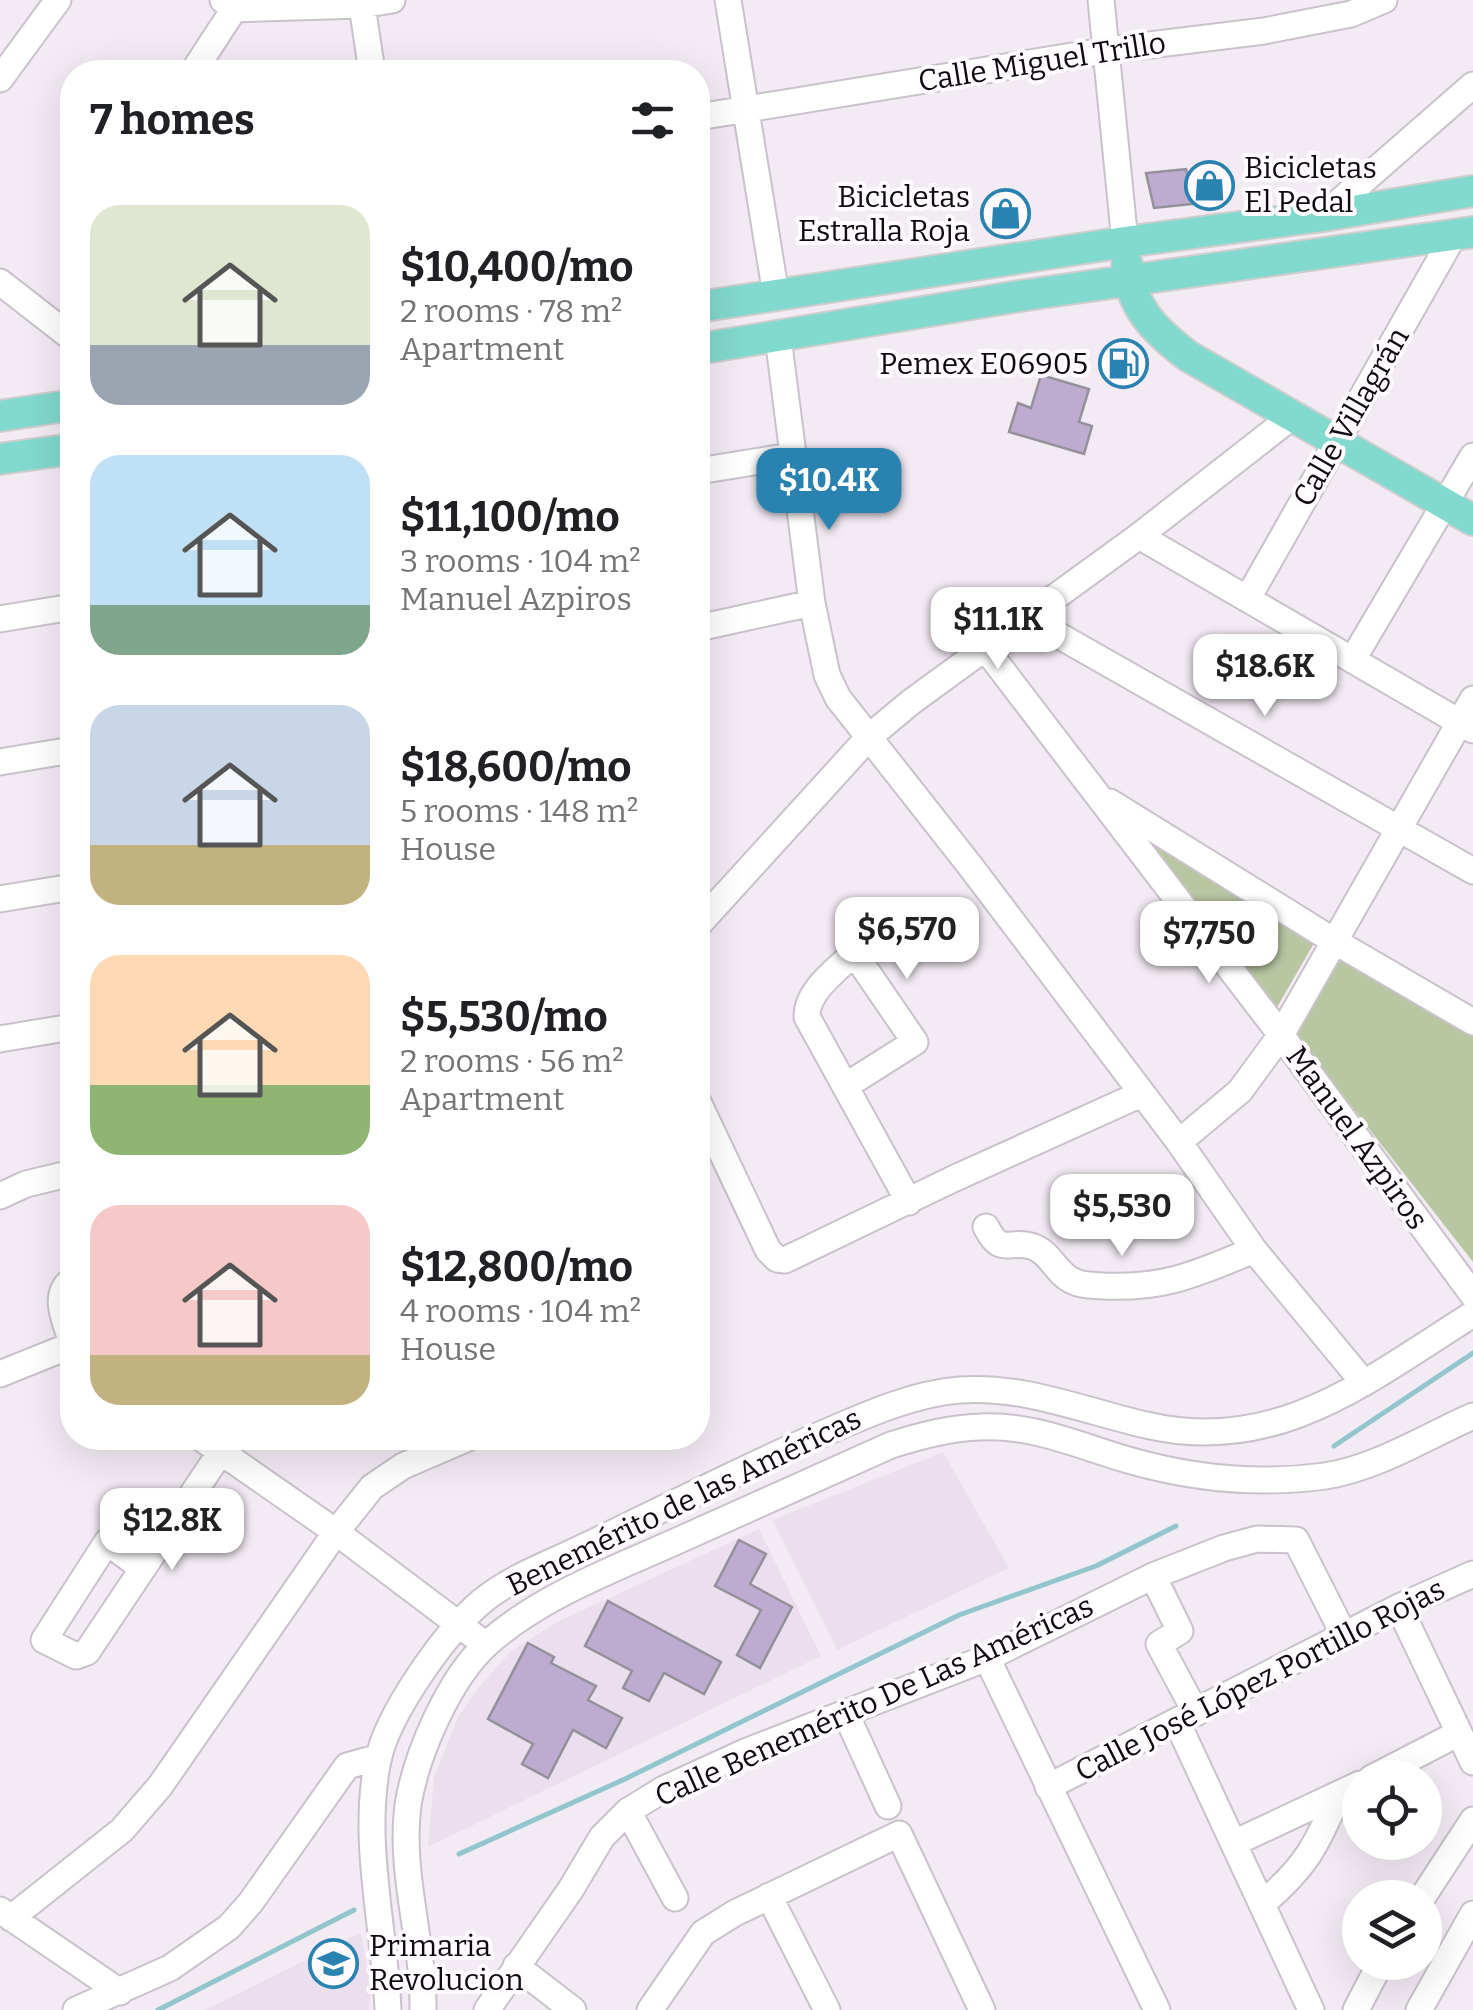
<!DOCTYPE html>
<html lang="en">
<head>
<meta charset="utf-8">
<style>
	:root { --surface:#fff; --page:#f6f6f6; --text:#202124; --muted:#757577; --accent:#2a82b1 }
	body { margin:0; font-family:Bitter,serif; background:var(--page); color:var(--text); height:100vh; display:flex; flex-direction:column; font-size:38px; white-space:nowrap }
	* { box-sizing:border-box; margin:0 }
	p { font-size:32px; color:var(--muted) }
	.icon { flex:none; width:55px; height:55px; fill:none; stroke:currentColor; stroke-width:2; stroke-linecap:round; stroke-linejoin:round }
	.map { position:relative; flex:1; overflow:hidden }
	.side { position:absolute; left:60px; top:60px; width:650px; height:1390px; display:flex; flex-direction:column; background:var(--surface); border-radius:40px; box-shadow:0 10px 40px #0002 }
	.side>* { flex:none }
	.buttons { position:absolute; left:1342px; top:1760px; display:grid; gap:20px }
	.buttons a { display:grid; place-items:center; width:100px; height:100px; border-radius:50%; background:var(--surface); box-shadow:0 10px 40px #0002; font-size:50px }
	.price { position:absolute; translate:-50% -85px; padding:0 22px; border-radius:20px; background:#fff; color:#222; font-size:32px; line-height:65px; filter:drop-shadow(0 2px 5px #0008) }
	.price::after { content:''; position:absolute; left:50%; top:60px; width:30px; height:22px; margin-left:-15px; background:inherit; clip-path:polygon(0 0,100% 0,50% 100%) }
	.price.selected { background:var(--accent); color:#fff }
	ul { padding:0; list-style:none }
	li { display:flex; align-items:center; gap:30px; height:250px; padding:0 30px }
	li span { display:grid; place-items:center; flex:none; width:280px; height:200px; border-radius:30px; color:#555 }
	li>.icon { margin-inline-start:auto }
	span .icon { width:120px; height:120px; fill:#fffc; stroke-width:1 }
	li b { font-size:42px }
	h2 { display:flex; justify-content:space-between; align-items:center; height:120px; padding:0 30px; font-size:42px }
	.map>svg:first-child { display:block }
	.built { fill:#ebdfee }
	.green { fill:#b9c6a2 }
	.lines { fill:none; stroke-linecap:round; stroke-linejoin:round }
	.stream { stroke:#92c5cc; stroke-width:5 }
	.building { fill:#beacd0; stroke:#949099; stroke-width:2.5 }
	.minor-casing { stroke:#c9c2cb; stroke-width:29 }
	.major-casing { stroke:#cfcecf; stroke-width:34 }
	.minor { stroke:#fff; stroke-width:25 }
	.major { stroke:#82d9cd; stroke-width:30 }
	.labels { text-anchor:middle; stroke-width:8; stroke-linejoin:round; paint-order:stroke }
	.street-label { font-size:30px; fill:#0d0b0d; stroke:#fefafe }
	.poi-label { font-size:30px; fill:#0d0b0d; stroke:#fefafe; text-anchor:start }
</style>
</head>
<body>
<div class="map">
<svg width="1473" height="2010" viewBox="0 0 1473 2010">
	<rect width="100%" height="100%" fill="#f3ebf4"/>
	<path class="built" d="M 943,1452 L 1009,1568 L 837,1650 L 772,1520 Z
		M 759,1529 L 821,1656 L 428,1847 L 434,1777 L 458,1717 L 478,1688 L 511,1651 L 559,1621 Z
		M 361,1933 L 371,1992 L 369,2010 L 205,2010 Z"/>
	<path class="green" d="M 1145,839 L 1317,938 L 1276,1009 Z
		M 1340,959 L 1473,1032 L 1473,1262 L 1296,1035 Z"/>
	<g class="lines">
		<path class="stream" d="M 1334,1446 L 1473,1353
			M 459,1854 L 625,1779 L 959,1615 L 1096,1566 L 1176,1526
			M 158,2010 L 354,1910"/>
	</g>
	<path class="building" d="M 1186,169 L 1193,204 L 1154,208 L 1146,173 Z
		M 1114,344 L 1145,366 L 1132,384 L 1102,362 Z
		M 1041,375 L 1089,389 L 1079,422 L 1092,426 L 1084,454 L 1009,432 L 1018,403 L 1031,408 Z
		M 739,1540 L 766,1554 L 750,1584 L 792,1607 L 760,1668 L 737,1655 L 761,1610 L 715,1586 Z
		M 608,1601 L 721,1662 L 704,1694 L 664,1673 L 649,1701 L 623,1688 L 632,1671 L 585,1646 Z
		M 528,1643 L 554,1657 L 551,1663 L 596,1686 L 588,1700 L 622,1718 L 606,1748 L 573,1730 L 548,1778 L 522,1764 L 533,1744 L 488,1719 Z"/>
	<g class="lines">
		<defs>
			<path id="minor" d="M 223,0 L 233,9 L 362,5 L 392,0
				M 728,0 L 776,295
				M 1101,0 L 1125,242
				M 362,5 L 372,72
				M 193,72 L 240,0
				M 0,79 L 58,0
				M 698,117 L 1109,50 L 1264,31 L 1351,14 L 1384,0
				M 1323,216 L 1473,85
				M 0,282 L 72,338
				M 778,337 L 812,603 L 827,675 L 838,698 L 971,867 L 1179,1142 L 1254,1250 L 1364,1383
				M 698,471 L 791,456
				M 1139,536 L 1473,730
				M 1248,598 L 1454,235
				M 1028,618 L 1473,871
				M 0,619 L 72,607
				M 698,628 L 812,603
				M 985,648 L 1281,1035 L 1473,1295
				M 1353,659 L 1473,456
				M 0,762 L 72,750
				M 1110,802 L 1334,941 L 1473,1022
				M 0,899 L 72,887
				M 698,925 L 869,737 L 911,702 L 1139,536 L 1294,415
				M 0,1039 L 72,1027
				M 847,1085 L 915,1042 L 854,953 C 837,970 806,991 807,1017 L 909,1202
				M 698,1102 L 768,1250 L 777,1259 L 785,1260 L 953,1179 L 1141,1094
				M 1179,1142 L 1240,1091 L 1281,1035 L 1473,699
				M 0,1196 L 26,1184 L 72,1173
				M 986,1227 C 1001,1256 1008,1240 1031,1246 C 1050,1251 1056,1274 1073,1281 C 1082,1286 1093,1285 1103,1286 C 1166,1289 1198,1273 1254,1250
				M 72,1280 C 51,1296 66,1321 72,1343
				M 0,1374 L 72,1345
				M 201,1438 L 336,1532 L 486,1645
				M 142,1568 L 107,1542 L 44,1640 L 76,1656 L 87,1652 L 230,1438
				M 1153,1576 L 1180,1631 L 1159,1644 L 1196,1713
				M 1399,1607 L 1473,1762
				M 987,1658 L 1157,2010
				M 846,1714 L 888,1806
				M 1177,1722 L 1311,2010
				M 1372,1778 L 1459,1733
				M 1048,1787 L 1399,1607 L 1473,1574
				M 628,1811 L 675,1898
				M 1234,1843 L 1360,1784
				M 769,1896 L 827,2010
				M 1422,1898 L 1473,1820
				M 1263,1903 C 1305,1868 1317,1845 1338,1795
				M 0,1910 L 120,1992
				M 11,1918 L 122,1830 L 160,1786 L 336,1532 L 372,1487 L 403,1466 L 468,1438
				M 516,1966 L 573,2010
				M 76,2010 L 170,1968 L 229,1927 L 251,1902 L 347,1766 L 379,1757
				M 388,2010 C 385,1928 361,1842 378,1760 C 388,1713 445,1633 481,1602 C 512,1576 552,1563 588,1545 C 666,1508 743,1468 822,1434 C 866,1415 912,1394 959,1390 C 1024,1385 1084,1411 1146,1425 C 1277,1456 1368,1380 1473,1314
				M 423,2010 C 424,1942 399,1873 408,1805 C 416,1755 449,1678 488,1643 C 539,1598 607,1572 668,1545 C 742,1512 816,1478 891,1445 C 920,1436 949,1428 980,1427 C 1032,1424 1080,1446 1128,1460 C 1191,1478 1260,1485 1325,1476 C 1377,1468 1425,1437 1473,1416
				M 487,2010 L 571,1889 L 602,1837 L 628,1811 L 664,1789 L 745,1752 L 987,1658 L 1153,1576 L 1224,1548 L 1257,1539 L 1296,1540 L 1344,1635
				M 650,2010 L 703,1933 L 735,1913 L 899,1834 L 982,2010
				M 1356,2010 L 1381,1962
				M 1419,2010 L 1473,1914"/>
			<path id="major" d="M 1127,264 C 1131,308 1155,331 1188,356 L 1473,520
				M 698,307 L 1125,242 L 1323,216 L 1473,191
				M 698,349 L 1026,295 L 1473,232
				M 0,416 L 72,405
				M 0,459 L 72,449"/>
		</defs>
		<use href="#minor" class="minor-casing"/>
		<use href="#major" class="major-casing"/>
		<use href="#minor" class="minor"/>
		<use href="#major" class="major"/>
	</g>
	<defs>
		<symbol id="shop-ring" viewBox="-11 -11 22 22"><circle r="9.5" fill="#fefafe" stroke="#2a82b1" stroke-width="1.5"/><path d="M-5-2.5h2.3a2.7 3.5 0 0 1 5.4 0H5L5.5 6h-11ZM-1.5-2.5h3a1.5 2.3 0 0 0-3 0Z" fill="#2a82b1"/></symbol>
		<symbol id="fuel-ring" viewBox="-11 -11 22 22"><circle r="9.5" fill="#fefafe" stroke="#2a82b1" stroke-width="1.5"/><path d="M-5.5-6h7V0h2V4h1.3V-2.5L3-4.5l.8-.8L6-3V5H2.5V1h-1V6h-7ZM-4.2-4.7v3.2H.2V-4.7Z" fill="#2a82b1"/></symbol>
		<symbol id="school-ring" viewBox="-11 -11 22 22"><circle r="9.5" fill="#fefafe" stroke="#2a82b1" stroke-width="1.5"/><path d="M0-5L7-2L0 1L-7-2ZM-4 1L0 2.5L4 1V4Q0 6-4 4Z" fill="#2a82b1"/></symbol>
	</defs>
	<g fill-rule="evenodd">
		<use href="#shop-ring" x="1182" y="158" width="55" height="55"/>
		<use href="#shop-ring" x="978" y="186" width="55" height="55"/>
		<use href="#fuel-ring" x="1096" y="336" width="55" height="55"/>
		<use href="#school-ring" x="306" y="1936" width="55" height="55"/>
	</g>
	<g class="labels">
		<g class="street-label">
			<text transform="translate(1042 62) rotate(-9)" y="10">Calle Miguel Trillo</text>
			<text transform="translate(1351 417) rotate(-60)" y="10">Calle Villagrán</text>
			<text transform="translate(1357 1138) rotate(54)" y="10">Manuel Azpiros</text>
			<text transform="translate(684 1502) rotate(-26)" y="10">Benemérito de las Américas</text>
			<text transform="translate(1260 1680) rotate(-27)" y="10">Calle José López Portillo Rojas</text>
			<text transform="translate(874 1701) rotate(-24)" y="10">Calle Benemérito De Las Américas</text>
		</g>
		<g class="poi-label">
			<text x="1244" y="178">Bicicletas<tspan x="1244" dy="34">El Pedal</tspan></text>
			<text x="970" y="207" text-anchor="end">Bicicletas<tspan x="970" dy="34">Estralla Roja</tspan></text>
			<text x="1088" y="374" text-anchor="end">Pemex E06905</text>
			<text x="369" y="1956">Primaria<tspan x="369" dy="34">Revolucion</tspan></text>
		</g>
	</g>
</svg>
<div class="buttons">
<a><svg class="icon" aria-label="locate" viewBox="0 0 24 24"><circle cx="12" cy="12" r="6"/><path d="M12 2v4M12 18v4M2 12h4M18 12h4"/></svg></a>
<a><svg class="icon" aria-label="layers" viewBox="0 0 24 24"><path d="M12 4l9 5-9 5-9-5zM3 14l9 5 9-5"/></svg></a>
</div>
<b class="price selected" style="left:829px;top:533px">$10.4K</b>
<b class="price" style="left:998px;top:672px">$11.1K</b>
<b class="price" style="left:1265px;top:719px">$18.6K</b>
<b class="price" style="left:907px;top:982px">$6,570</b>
<b class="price" style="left:1209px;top:986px">$7,750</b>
<b class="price" style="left:1122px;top:1259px">$5,530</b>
<b class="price" style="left:172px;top:1573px">$12.8K</b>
<section class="side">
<h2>7 homes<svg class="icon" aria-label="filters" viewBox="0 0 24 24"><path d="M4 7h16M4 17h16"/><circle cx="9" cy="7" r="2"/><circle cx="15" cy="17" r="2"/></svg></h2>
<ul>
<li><span style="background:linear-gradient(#dfe7d0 70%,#9aa5b1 0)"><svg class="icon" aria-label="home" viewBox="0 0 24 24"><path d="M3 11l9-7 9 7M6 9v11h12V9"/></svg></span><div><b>$10,400/mo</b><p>2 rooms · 78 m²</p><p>Apartment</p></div></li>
<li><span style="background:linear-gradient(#bfe0f5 75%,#7fa58c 0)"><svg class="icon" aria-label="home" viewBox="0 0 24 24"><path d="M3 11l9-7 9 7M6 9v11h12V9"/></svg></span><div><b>$11,100/mo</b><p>3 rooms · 104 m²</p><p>Manuel Azpiros</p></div></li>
<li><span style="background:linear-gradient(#c9d6e8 70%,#c2b280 0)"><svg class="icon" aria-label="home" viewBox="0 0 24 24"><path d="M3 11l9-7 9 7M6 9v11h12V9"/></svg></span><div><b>$18,600/mo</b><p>5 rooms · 148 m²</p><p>House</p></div></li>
<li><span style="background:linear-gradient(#ffd9b3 65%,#8fb573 0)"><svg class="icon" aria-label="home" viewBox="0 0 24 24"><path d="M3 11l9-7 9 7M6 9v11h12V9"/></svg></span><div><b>$5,530/mo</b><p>2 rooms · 56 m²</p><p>Apartment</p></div></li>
<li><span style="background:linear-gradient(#f6c9c9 75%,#c2b280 0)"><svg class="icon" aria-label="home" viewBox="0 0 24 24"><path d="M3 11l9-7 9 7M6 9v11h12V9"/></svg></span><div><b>$12,800/mo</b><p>4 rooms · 104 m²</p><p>House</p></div></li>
</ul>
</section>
</div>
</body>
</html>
